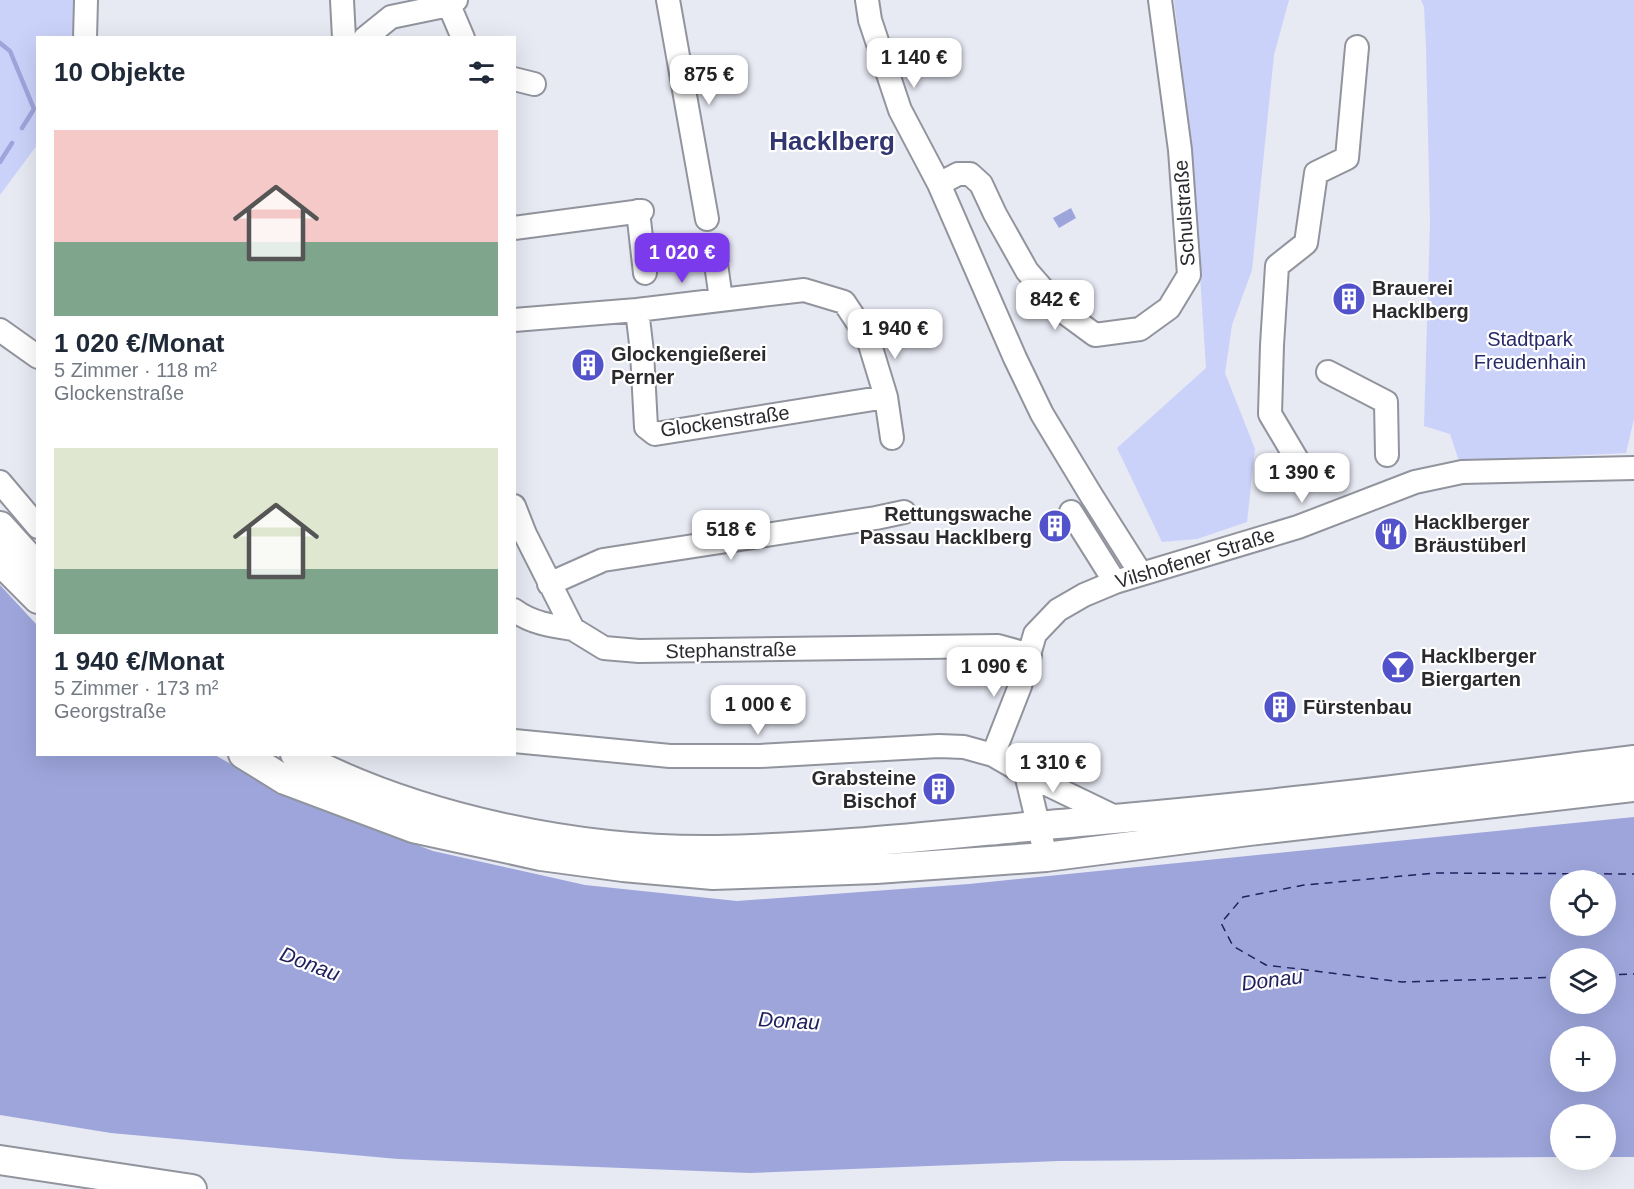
<!DOCTYPE html>
<html lang="de">
<head>
<meta charset="utf-8">
<style>
	:root { --surface:#fff; --page:#f2f2f3; --text:#1f2937; --muted:#747a83; --accent:#7c3aed }
	body { margin:0; font-family:Arial,sans-serif; background:var(--page); color:var(--text); height:100vh; display:flex; flex-direction:column; font-size:22px; white-space:nowrap }
	* { box-sizing:border-box; margin:0 }
	p { font-size:20px; color:var(--muted) }
	.icon { flex:none; width:33px; height:33px; fill:none; stroke:currentColor; stroke-width:2; stroke-linecap:round; stroke-linejoin:round }
	.map { position:relative; flex:1; overflow:hidden }
	.panel { position:absolute; left:36px; top:36px; width:480px; height:720px; display:flex; flex-direction:column; background:var(--surface); border-radius:0px; box-shadow:0 6px 24px #0002 }
	.panel>* { flex:none }
	.controls { position:absolute; left:1550px; top:870px; display:grid; gap:12px }
	.controls a { display:grid; place-items:center; width:66px; height:66px; border-radius:50%; background:var(--surface); box-shadow:0 6px 24px #0002; font-size:30px }
	.price { position:absolute; translate:-50% -51px; padding:0 14px; border-radius:12px; background:#fff; color:#222; font-size:20px; line-height:39px; filter:drop-shadow(0 2px 3px #0008) }
	.price::after { content:''; position:absolute; left:50%; top:36px; width:18px; height:14px; margin-left:-9px; background:inherit; clip-path:polygon(0 0,100% 0,50% 100%) }
	.price.selected { background:var(--accent); color:#fff }
	ul { padding:0; list-style:none }
	li { display:grid; align-content:center; gap:12px; height:318px; padding:0 18px }
	li span { display:grid; place-items:center; height:186px; border-radius:0px; color:#555 }
	li>.icon { margin-inline-start:auto }
	span .icon { width:108px; height:108px; fill:#fffc; stroke-width:1 }
	li b { font-size:26px }
	h2 { display:flex; justify-content:space-between; align-items:center; height:72px; padding:0 18px; font-size:26px }
	.map>svg:first-child { display:block }
	.green { fill:#cbd2f9 }
	.water { fill:#9da5db; fill-rule:evenodd }
	.lines { fill:none; stroke-linecap:round; stroke-linejoin:round }
	.stream { stroke:#9da5db; stroke-width:4.5 }
	.ferry { stroke:#212160; stroke-width:1.5; stroke-dasharray:8 6; stroke-linecap:butt }
	.minor-casing { stroke:#92949d; stroke-width:26 }
	.major-casing { stroke:#92949d; stroke-width:32 }
	.minor { stroke:#fff; stroke-width:22 }
	.major { stroke:#fff; stroke-width:28 }
	.labels { text-anchor:middle; stroke-width:4.5; stroke-linejoin:round; paint-order:stroke }
	.street-label { font-size:20px; fill:#2b2b2f; stroke:#fff }
	.poi-label { font-size:20px; font-weight:bold; fill:#2b2b2f; stroke:#fff; text-anchor:start }
	.park-label { font-size:20px; fill:#282a69; stroke:#fff }
	.water-label { font-size:21px; font-style:italic; fill:#212160; stroke:#fff }
	.district-label { font-size:26px; font-weight:bold; fill:#313570; stroke:#fff }
</style>
</head>
<body>
<div class="map">
<svg width="1634" height="1189" viewBox="0 0 1634 1189">
	<rect width="100%" height="100%" fill="#e7e9f3"/>
	<path class="green" d="M 0,0 L 77,0 L 78,37 L 38,38 L 37,145 L 0,195 Z
		M 1174,0 L 1289,0 L 1274,55 L 1252,270 L 1232,325 L 1225,373 L 1255,449 L 1247,522 L 1197,539 L 1162,542 L 1117,448 L 1206,368 L 1192,150 Z
		M 1421,0 L 1634,0 L 1634,419 L 1626,453 L 1459,461 L 1450,434 L 1424,426 L 1430,222 L 1426,47 L 1424,7 Z"/>
	<path class="water" d="M 1071,208 L 1076,218 L 1059,228 L 1053,218 Z
		M 0,585 L 37,625 L 38,754 L 215,755 L 287,796 L 433,851 L 585,885 L 737,901 L 969,884 L 1634,817 L 1634,1157 L 1605,1157 L 1605,1114 L 1560,1114 L 1560,1157 L 1058,1161 L 750,1173 L 398,1159 L 111,1133 L 0,1115 ZM 1560,880 L 1605,880 L 1605,926 L 1560,926 ZM 1560,958 L 1605,958 L 1605,1004 L 1560,1004 ZM 1560,1036 L 1605,1036 L 1605,1082 L 1560,1082 Z"/>
	<g class="lines">
		<path class="stream" d="M 0,43 L 10,51 L 34,109 L 22,128
			M 0,162 L 12,143"/>
		<path class="ferry" d="M 1605,975 L 1634,974
			M 1560,977 L 1402,982 L 1266,965 L 1233,946 L 1221,923 L 1243,897 L 1304,885 L 1436,873 L 1634,874"/>
		<defs>
			<path id="minor" d="M 342,0 L 344,38
				M 668,0 L 707,219
				M 867,0 L 870,20 L 900,110 L 939,184
				M 449,5 L 463,38
				M 85,38 L 86,0
				M 365,38 L 391,17 L 449,5 L 456,0
				M 514,79 L 534,84
				M 638,211 L 645,273
				M 514,228 L 642,211
				M 714,250 L 721,299
				M 637,310 L 642,352 L 646,427 L 655,434 L 886,397
				M 514,320 L 637,310 L 804,290 L 844,302 L 868,338 L 886,397 L 892,438
				M 0,330 L 38,357
				M 1328,372 L 1386,402 L 1387,455
				M 1302,468 L 1270,414 L 1272,345 L 1277,266 L 1306,243 L 1316,173 L 1347,158 L 1357,47
				M 0,482 L 38,527
				M 514,506 L 525,534 L 573,629 L 604,648 L 639,651 L 998,646 L 1030,655
				M 1071,512 L 1115,582
				M 1141,574 L 1091,495 L 1042,414 L 1015,358 L 939,184 L 958,174 L 970,174 L 981,184 L 995,214 L 1027,271 L 1061,310 L 1095,335 L 1140,329 L 1169,308 L 1189,275 L 1180,150 L 1160,0
				M 549,584 L 603,560 L 876,518 L 904,512
				M 514,610 C 531,623 552,626 573,629
				M 514,741 L 670,756 L 760,756 L 939,746 L 964,747 L 993,755 L 1026,774 L 1117,818
				M 993,755 L 1020,686 L 1035,634 L 1058,610 L 1084,595 L 1115,582 L 1298,527 L 1415,482 L 1462,472 L 1634,468
				M 1026,774 L 1046,857"/>
			<path id="major" d="M 0,526 L 38,568
				M 0,561 L 38,599
				M 243,754 L 285,780 L 413,828 L 541,856 L 623,867 L 713,875 L 876,869 L 1046,857 L 1249,831 L 1634,787
				M 295,754 C 417,819 579,852 717,850 C 824,848 931,836 1037,826 C 1123,818 1209,811 1295,801 C 1408,789 1521,774 1634,760
				M 0,1160 L 192,1189"/>
		</defs>
		<use href="#minor" class="minor-casing"/>
		<use href="#major" class="major-casing"/>
		<use href="#minor" class="minor"/>
		<use href="#major" class="major"/>
	</g>
	<defs>
		<symbol id="building-disc" viewBox="-11 -11 22 22"><circle r="9.5" fill="#5253ca" stroke="#fff"/><path d="M-4-6H4V6H1V3H-1V6H-4ZM-2.5-4.3h1.7v1.8h-1.7ZM.8-4.3h1.7v1.8H.8ZM-2.5-1h1.7V.8h-1.7ZM.8-1h1.7V.8H.8Z" fill="#fff"/></symbol>
		<symbol id="restaurant-disc" viewBox="-11 -11 22 22"><circle r="9.5" fill="#5253ca" stroke="#fff"/><path d="M-5-6h1v4h1v-4h1v4h1v-4h1v5L-1.5 .5V6h-2V.5L-5-1ZM5-6V6H3V1.5H1.5Q1.5-4 5-6Z" fill="#fff"/></symbol>
		<symbol id="bar-disc" viewBox="-11 -11 22 22"><circle r="9.5" fill="#5253ca" stroke="#fff"/><path d="M-6-5H6L.8 .8V4.5H3.5V6h-7V4.5H-.8V.8Z" fill="#fff"/></symbol>
	</defs>
	<g fill-rule="evenodd">
		<use href="#building-disc" x="1330" y="280" width="38" height="38"/>
		<use href="#building-disc" x="569" y="346" width="38" height="38"/>
		<use href="#building-disc" x="1036" y="507" width="38" height="38"/>
		<use href="#restaurant-disc" x="1372" y="515" width="38" height="38"/>
		<use href="#bar-disc" x="1379" y="648" width="38" height="38"/>
		<use href="#building-disc" x="1261" y="688" width="38" height="38"/>
		<use href="#building-disc" x="920" y="770" width="38" height="38"/>
	</g>
	<g class="labels">
		<g class="street-label">
			<text transform="translate(1184 213) rotate(-94)" y="7">Schulstraße</text>
			<text transform="translate(725 421) rotate(-8)" y="7">Glockenstraße</text>
			<text transform="translate(1195 558) rotate(-17)" y="7">Vilshofener Straße</text>
			<text transform="translate(731 650) rotate(-1)" y="7">Stephanstraße</text>
		</g>
		<g class="poi-label">
			<text x="1372" y="295">Brauerei<tspan x="1372" dy="23">Hacklberg</tspan></text>
			<text x="611" y="361">Glockengießerei<tspan x="611" dy="23">Perner</tspan></text>
			<text x="1032" y="521" text-anchor="end">Rettungswache<tspan x="1032" dy="23">Passau Hacklberg</tspan></text>
			<text x="1414" y="529">Hacklberger<tspan x="1414" dy="23">Bräustüberl</tspan></text>
			<text x="1421" y="663">Hacklberger<tspan x="1421" dy="23">Biergarten</tspan></text>
			<text x="1303" y="714">Fürstenbau</text>
			<text x="916" y="785" text-anchor="end">Grabsteine<tspan x="916" dy="23">Bischof</tspan></text>
		</g>
		<g class="park-label">
			<text x="1530" y="346">Stadtpark<tspan x="1530" dy="23">Freudenhain</tspan></text>
		</g>
		<g class="water-label">
			<text transform="translate(310 964) rotate(21)" y="7">Donau</text>
			<text transform="translate(1272 980) rotate(-7)" y="7">Donau</text>
			<text transform="translate(789 1021) rotate(3)" y="7">Donau</text>
		</g>
		<g class="district-label">
			<text x="832" y="150">Hacklberg</text>
		</g>
	</g>
</svg>
<div class="controls">
<a><svg class="icon" aria-label="locate" viewBox="0 0 24 24"><circle cx="12" cy="12" r="6"/><path d="M12 2v4M12 18v4M2 12h4M18 12h4"/></svg></a>
<a><svg class="icon" aria-label="layers" viewBox="0 0 24 24"><path d="M12 4l9 5-9 5-9-5zM3 14l9 5 9-5"/></svg></a>
<a>+</a>
<a>−</a>
</div>
<b class="price" style="left:914px;top:89px">1 140 €</b>
<b class="price" style="left:709px;top:106px">875 €</b>
<b class="price selected" style="left:682px;top:284px">1 020 €</b>
<b class="price" style="left:1055px;top:331px">842 €</b>
<b class="price" style="left:895px;top:360px">1 940 €</b>
<b class="price" style="left:1302px;top:504px">1 390 €</b>
<b class="price" style="left:731px;top:561px">518 €</b>
<b class="price" style="left:994px;top:698px">1 090 €</b>
<b class="price" style="left:758px;top:736px">1 000 €</b>
<b class="price" style="left:1053px;top:794px">1 310 €</b>
<section class="panel">
<h2>10 Objekte<svg class="icon" aria-label="filters" viewBox="0 0 24 24"><path d="M4 7h16M4 17h16"/><circle cx="9" cy="7" r="2"/><circle cx="15" cy="17" r="2"/></svg></h2>
<ul>
<li><span style="background:linear-gradient(#f6c9c9 60%,#7fa58c 0)"><svg class="icon" aria-label="home" viewBox="0 0 24 24"><path d="M3 11l9-7 9 7M6 9v11h12V9"/></svg></span><div><b>1 020 €/Monat</b><p>5 Zimmer · 118 m²</p><p>Glockenstraße</p></div></li>
<li><span style="background:linear-gradient(#dfe7d0 65%,#7fa58c 0)"><svg class="icon" aria-label="home" viewBox="0 0 24 24"><path d="M3 11l9-7 9 7M6 9v11h12V9"/></svg></span><div><b>1 940 €/Monat</b><p>5 Zimmer · 173 m²</p><p>Georgstraße</p></div></li>
</ul>
</section>
</div>
</body>
</html>
